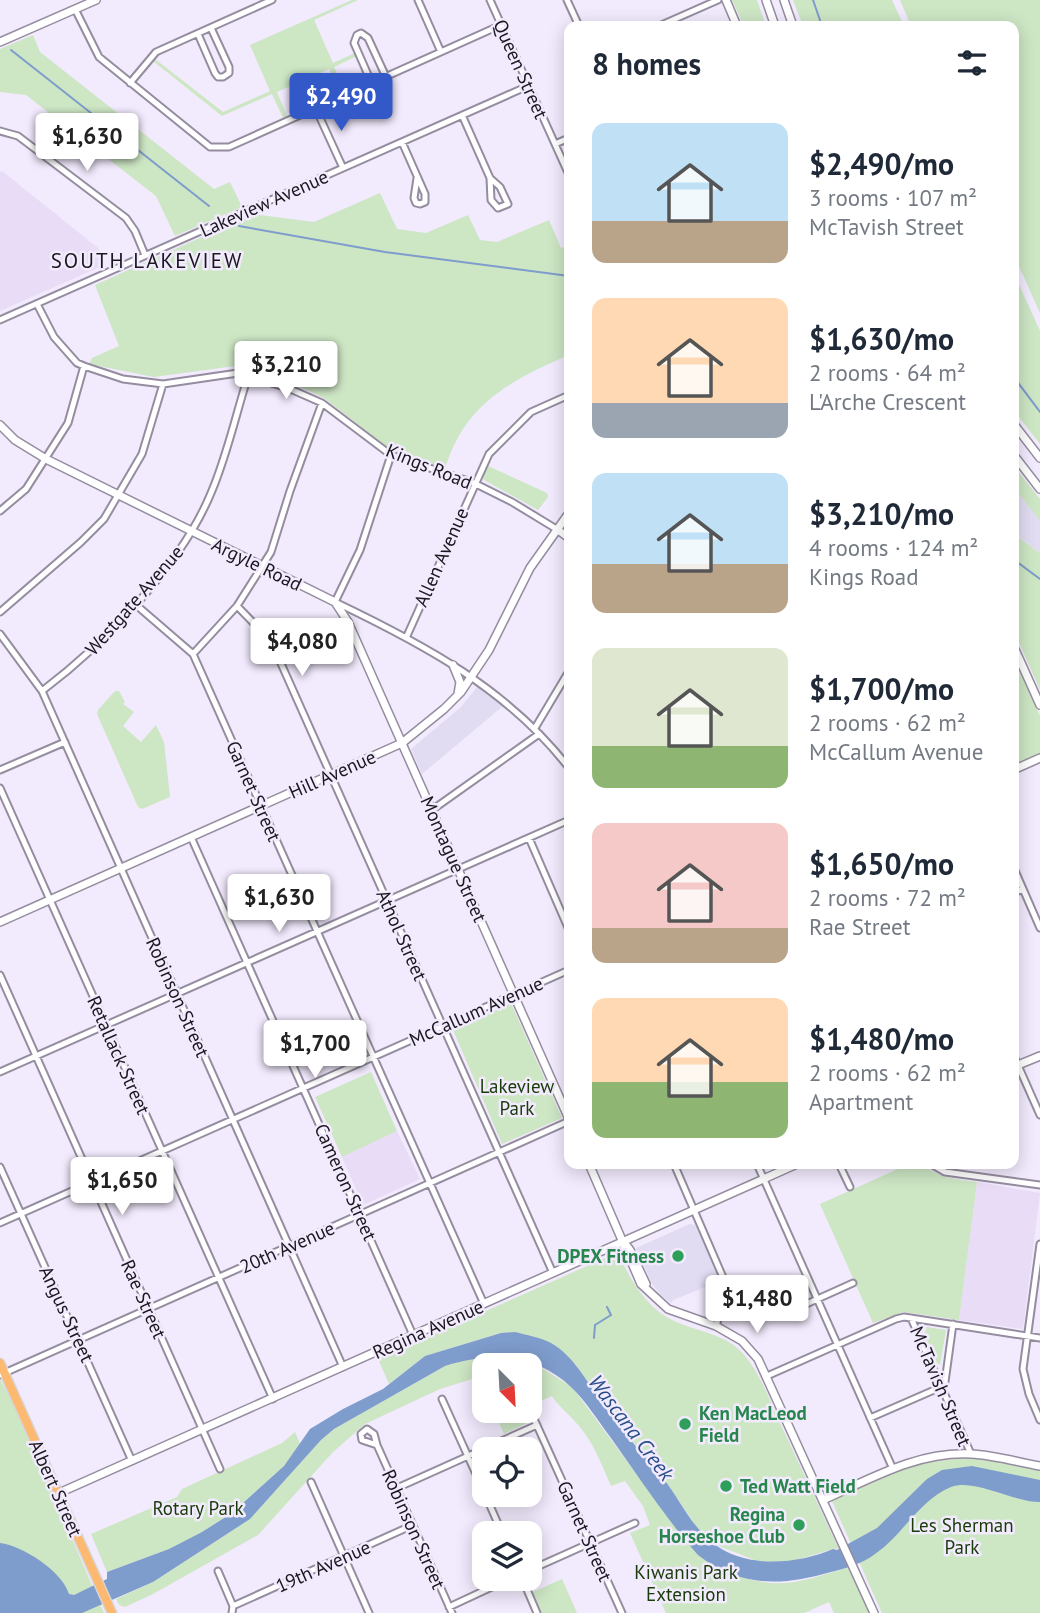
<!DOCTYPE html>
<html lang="en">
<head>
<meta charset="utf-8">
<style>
	:root { --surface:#fff; --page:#f2f2f3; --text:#1f2937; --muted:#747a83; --accent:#3358c8 }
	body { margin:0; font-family:"PT Sans",sans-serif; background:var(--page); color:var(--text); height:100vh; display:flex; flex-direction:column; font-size:26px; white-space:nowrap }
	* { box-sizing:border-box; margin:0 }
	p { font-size:23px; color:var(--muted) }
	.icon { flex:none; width:38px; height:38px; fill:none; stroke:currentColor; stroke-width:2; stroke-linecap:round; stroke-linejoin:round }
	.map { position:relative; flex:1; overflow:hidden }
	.sheet { position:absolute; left:564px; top:21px; width:455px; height:1148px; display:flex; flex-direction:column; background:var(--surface); border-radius:14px; box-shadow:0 4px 18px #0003 }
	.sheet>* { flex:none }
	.needle { width:46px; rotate:156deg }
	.controls { position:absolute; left:472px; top:1353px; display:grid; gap:14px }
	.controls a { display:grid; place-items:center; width:70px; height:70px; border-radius:14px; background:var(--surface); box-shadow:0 4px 18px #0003; font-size:35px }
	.price { position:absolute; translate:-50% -60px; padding:0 16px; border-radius:7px; background:#fff; color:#222; font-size:23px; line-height:46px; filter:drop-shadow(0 2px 4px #0008) }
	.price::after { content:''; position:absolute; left:50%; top:42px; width:21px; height:16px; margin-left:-10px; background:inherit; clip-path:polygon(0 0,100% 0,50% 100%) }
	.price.on { background:var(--accent); color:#fff }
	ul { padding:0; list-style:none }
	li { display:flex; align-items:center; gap:21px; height:175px; padding:0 28px }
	li span { display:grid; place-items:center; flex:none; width:196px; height:140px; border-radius:14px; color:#555 }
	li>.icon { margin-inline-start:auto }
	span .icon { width:84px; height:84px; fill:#fffc; stroke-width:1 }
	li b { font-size:30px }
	h2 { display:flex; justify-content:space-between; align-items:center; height:84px; padding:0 28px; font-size:30px }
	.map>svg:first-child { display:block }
	.commercial { fill:#e2dcf2 }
	.built { fill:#e8dcf6 }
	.green { fill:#cde6c4 }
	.water { fill:#7e9ccc }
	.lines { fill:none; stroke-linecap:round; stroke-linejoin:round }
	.stream { stroke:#7e9ccc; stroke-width:2 }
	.street-casing { stroke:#958d9f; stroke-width:9 }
	.secondary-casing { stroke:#958d9f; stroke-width:10 }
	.primary-casing { stroke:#d6d5d6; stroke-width:11 }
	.street { stroke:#fff; stroke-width:5 }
	.secondary { stroke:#fff; stroke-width:7 }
	.primary { stroke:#fdb970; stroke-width:8 }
	.leisure-dot { fill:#2e9e5b; stroke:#f2eafd; stroke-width:2.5 }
	.labels { text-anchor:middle; stroke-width:5; stroke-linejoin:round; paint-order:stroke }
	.street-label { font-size:19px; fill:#1a171e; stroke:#f2eafd }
	.park-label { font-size:19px; fill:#183b08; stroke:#f2eafd }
	.leisure-label { font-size:19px; font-weight:bold; fill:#27864d; stroke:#f2eafd; text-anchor:end }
	.neighbourhood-label { font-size:21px; letter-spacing:2px; fill:#1a171e; stroke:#f2eafd }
	.water-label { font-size:21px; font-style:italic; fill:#294f8b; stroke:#f2eafd }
</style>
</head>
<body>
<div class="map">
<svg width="1040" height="1613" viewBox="0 0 1040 1613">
	<rect width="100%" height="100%" fill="#f2eafd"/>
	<path class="commercial" d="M 1013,486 L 1040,521 L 1040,553 L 1013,532 Z
		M 478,686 L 503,706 L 422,774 L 411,749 L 461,707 Z
		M 690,1224 L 695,1225 L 720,1281 L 673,1300 L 671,1303 L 661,1295 L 652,1284 L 636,1248 Z"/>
	<path class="built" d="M 2,171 L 98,248 L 104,260 L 102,266 L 0,311 L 0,172 Z
		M 397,1131 L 420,1179 L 363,1205 L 342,1157 Z
		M 977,1182 L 1040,1193 L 1023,1329 L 959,1320 Z"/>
	<path class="green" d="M 352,0 L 358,0 L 314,20 L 333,63 L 355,53 L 357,56 L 334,67 L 345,90 L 340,92 L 329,69 L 277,92 L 287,116 L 283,118 L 272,94 L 222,116 L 153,61 L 155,59 L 223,112 L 270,91 L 250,45 Z
		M 732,0 L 757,0 L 766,26 L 744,26 Z
		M 793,0 L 892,0 L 904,26 L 803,26 Z
		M 900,0 L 1040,0 L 1040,313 L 1013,253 L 1013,26 L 911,26 Z
		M 33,35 L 40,52 L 214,189 L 230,182 L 242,207 L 175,236 L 156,196 L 26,95 L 0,92 L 0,49 Z
		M 380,193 L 397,229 L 426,233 L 468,215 L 480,240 L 497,242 L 549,220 L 561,248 L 569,245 L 569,355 C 511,380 464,404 445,469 L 391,450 L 324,398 L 275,375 L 235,366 L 154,377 L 89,364 L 92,358 L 119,346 L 95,285 L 253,214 L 314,222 Z
		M 1013,271 L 1040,331 L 1040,444 L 1013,409 Z
		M 1013,465 L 1040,499 L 1040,521 L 1013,486 Z
		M 488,466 L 547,493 L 548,497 L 538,510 L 484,480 L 483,476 Z
		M 1013,533 L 1040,553 L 1040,690 L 1013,629 Z
		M 1013,654 L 1040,716 L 1040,753 L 1014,765 Z
		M 115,691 L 119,691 L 125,702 L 123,704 L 134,712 L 123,726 L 141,742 L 156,725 L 164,742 L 170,797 L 142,809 L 138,807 L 97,714 L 98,710 Z
		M 511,1003 L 562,1118 L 502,1144 L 453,1030 Z
		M 371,1072 L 397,1131 L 342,1157 L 315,1097 Z
		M 909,1164 L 922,1164 C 938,1178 957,1179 977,1182 L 959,1320 L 904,1312 L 873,1323 L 820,1204 Z
		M 614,1254 L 620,1257 C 632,1283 647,1308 674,1321 C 698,1332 728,1334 745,1356 C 761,1375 770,1401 780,1423 C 800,1465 819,1507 839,1549 L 833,1549 L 793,1561 L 775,1562 L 757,1561 L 719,1546 L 705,1537 L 696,1526 L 664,1479 L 613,1418 L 575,1364 L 515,1332 L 501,1333 L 425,1356 L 389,1384 L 378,1359 Z
		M 927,1327 L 946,1330 L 940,1365 L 937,1363 L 924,1334 Z
		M 486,1357 L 517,1358 L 537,1365 L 572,1387 L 686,1541 C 713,1571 759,1590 800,1581 C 816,1578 832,1572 848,1567 L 869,1613 L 834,1613 L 829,1602 L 804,1613 L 666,1613 L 630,1533 L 650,1525 L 643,1506 L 625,1481 L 611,1486 C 602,1466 594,1443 579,1426 C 570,1415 560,1408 552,1396 L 530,1406 L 530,1365 L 485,1365 L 485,1390 L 479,1377 L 440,1389 L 365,1424 L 333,1452 L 258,1535 L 153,1594 L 125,1607 L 119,1605 L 116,1599 L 153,1582 L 250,1519 L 321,1440 L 334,1429 L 445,1366 L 465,1359 Z
		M 0,1379 L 13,1402 L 104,1613 L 0,1613 Z
		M 494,1411 L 526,1411 L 531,1421 L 504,1434 Z
		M 295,1432 L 300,1444 L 284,1466 L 232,1513 L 202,1532 L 169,1549 L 107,1572 L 91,1534 L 177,1497 L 182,1489 L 282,1443 Z
		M 957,1458 L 983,1459 L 1040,1471 L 1040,1613 L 882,1613 L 831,1499 L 913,1465 Z
		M 562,1579 L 577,1613 L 542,1613 L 533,1592 Z"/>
	<path class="water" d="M 515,1332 C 526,1335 540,1337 551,1343 C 573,1355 588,1383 602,1403 C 621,1430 642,1453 663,1478 C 677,1496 687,1517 703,1534 C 736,1570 793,1566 833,1549 L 837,1550 L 877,1528 L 927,1479 L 942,1470 L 972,1466 L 1040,1480 L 1040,1502 C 1012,1502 975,1478 951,1487 C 919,1500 903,1535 875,1554 C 862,1564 846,1568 831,1572 C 782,1586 741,1588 698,1555 C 666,1519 639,1477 611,1438 C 598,1421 586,1401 571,1387 C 536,1353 488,1352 445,1366 L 334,1429 L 321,1440 L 250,1519 L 153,1582 L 82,1613 L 0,1613 L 0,1543 C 23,1546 62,1571 69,1594 L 74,1595 L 107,1579 L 107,1572 L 169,1549 L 202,1532 L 232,1513 L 284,1466 L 310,1429 L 343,1409 L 383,1389 L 425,1356 L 501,1333 Z"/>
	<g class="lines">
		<path class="stream" d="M 813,0 L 822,26
			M 11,50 L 209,206
			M 239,226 L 385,252 L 569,276
			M 1013,376 L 1040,412
			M 1013,559 L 1040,579
			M 594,1338 L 595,1325 L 611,1315 L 607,1307"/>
		<defs>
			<path id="street" d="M 418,0 L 441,52
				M 490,0 L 569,175
				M 567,0 L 579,26
				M 75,9 L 99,57 L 210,147 L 229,147 L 501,25
				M 659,26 L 718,0
				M 198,34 L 215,73 L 218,77 L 223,77 L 229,73 L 229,67 L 211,28
				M 130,83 L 156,52 L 272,0
				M 372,84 L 354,43 L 357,35 L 361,33 L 368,38 L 386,77
				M 316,109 L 343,168
				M 462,115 L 490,178 L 491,200 L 498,208 L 508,204 L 500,187 L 490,178
				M 0,131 L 18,136 L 126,218 L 135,231 L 145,255
				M 402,142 L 425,194 L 425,202 L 420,204 L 416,203 L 414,198 L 417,178
				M 555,144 L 569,138
				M 37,304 L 54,337 L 77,363 L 84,366 L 123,379 L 163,384 L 238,373 L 288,388 L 322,403 L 391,455 L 474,483 L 512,502 L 558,530
				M 0,320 L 528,86
				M 391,455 L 360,550 L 335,602 C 423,644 508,689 569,768
				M 0,511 L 26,489 L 68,423 L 84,366
				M 135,604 L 193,654 L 484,1304
				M 237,606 L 271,641 L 553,1273
				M 0,612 L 81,542 L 104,519 L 142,454 L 163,384
				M 0,634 L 42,691 L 343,1367
				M 406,638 L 489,454 L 531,412 L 569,395
				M 193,654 L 237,606 L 271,552 L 290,491 L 322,403
				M 42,691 C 104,644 181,566 211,493 C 227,456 236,414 248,376
				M 535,728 L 569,671
				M 0,770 L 65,742
				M 0,788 L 273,1399
				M 432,810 L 539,734
				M 191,837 L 413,1335
				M 529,838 L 569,930
				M 1013,866 L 1040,928
				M 1013,893 L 1023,889
				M 0,975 L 220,1469
				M 1013,1054 L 1040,1115
				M 0,1072 L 569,820
				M 674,1164 L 725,1282 L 724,1298 L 716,1326
				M 757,1164 L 893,1469
				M 839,1164 L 850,1187
				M 931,1164 L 945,1172 L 1040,1185
				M 0,1167 L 132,1461
				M 0,1223 L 569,970
				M 1040,1244 L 1023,1369 L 1029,1394 L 1040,1420
				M 782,1315 L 853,1283
				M 911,1318 L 971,1454
				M 0,1375 L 569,1121
				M 767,1376 L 896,1319 L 904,1317 L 1040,1338
				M 442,1399 L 485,1494
				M 530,1410 L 622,1613
				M 870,1418 L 941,1387 L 945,1382 L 953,1324
				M 377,1445 L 362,1440 L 361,1434 L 367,1429 L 374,1434 L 377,1445 L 452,1613
				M 311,1482 L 369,1613
				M 397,1488 L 537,1425
				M 485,1494 L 502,1533
				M 530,1570 L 635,1523
				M 218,1571 L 233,1606 L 232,1613
				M 522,1578 L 537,1613
				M 233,1606 L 413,1525
				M 449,1607 L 511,1578"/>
			<path id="secondary" d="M 726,0 L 737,26
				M 766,0 L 775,26
				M 784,0 L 793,26
				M 0,42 L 96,0
				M 1013,423 L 1040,458
				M 0,425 L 15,440 L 46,459 L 335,602 L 348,622 L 569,1119
				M 1013,454 L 1040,489
				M 558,530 L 569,538
				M 1013,645 L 1040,705
				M 453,665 L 460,682 L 458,694
				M 1013,770 L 1040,758
				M 0,922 L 402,743 L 444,709 L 461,692 L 489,650 L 530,568 L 569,513
				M 1013,1067 L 1040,1056
				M 589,1164 L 641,1284 L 668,1309 L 716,1326 L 742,1341 L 758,1359 L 874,1613
				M 624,1242 L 630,1250 L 646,1284
				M 59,1493 L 797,1164
				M 823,1500 C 870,1479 918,1451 971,1454 C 994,1455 1017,1462 1040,1466"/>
			<path id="primary" d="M 0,1363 L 112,1613"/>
		</defs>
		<use href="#street" class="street-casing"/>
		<use href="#secondary" class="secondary-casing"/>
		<use href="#primary" class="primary-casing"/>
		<use href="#street" class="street"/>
		<use href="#secondary" class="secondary"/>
		<use href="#primary" class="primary"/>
	</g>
	<g class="leisure-dot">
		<circle cx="678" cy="1256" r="7"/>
		<circle cx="685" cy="1424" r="7"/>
		<circle cx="726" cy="1486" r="7"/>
		<circle cx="799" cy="1525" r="7"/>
	</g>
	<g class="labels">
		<g class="street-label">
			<text transform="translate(521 69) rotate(66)" y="7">Queen Street</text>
			<text transform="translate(264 203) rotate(-24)" y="7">Lakeview Avenue</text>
			<text transform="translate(429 466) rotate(22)" y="7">Kings Road</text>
			<text transform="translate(441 557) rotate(-66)" y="7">Allen Avenue</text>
			<text transform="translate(257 564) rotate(26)" y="7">Argyle Road</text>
			<text transform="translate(134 600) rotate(-49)" y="7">Westgate Avenue</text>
			<text transform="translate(332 774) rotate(-24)" y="7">Hill Avenue</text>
			<text transform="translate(254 791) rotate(66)" y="7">Garnet Street</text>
			<text transform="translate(454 859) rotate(66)" y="7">Montague Street</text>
			<text transform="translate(402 935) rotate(66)" y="7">Athol Street</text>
			<text transform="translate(178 997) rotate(66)" y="7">Robinson Street</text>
			<text transform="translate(476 1011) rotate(-24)" y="7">McCallum Avenue</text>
			<text transform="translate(119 1055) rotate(66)" y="7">Retallack Street</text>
			<text transform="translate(346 1182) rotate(66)" y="7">Cameron Street</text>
			<text transform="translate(287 1247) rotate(-24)" y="7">20th Avenue</text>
			<text transform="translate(144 1299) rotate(66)" y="7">Rae Street</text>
			<text transform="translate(67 1314) rotate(65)" y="7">Angus Street</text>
			<text transform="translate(428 1329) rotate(-24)" y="7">Regina Avenue</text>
			<text transform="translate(941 1386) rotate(67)" y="7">McTavish Street</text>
			<text transform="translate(56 1488) rotate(66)" y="7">Albert Street</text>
			<text transform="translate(414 1529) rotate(66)" y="7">Robinson Street</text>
			<text transform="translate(585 1531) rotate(66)" y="7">Garnet Street</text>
			<text transform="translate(323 1566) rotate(-24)" y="7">19th Avenue</text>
		</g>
		<g class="park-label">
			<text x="517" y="1093">Lakeview<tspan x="517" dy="22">Park</tspan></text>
			<text x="198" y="1515">Rotary Park</text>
			<text x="962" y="1532">Les Sherman<tspan x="962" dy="22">Park</tspan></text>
			<text x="686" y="1579">Kiwanis Park<tspan x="686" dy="22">Extension</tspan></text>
		</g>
		<g class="leisure-label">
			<text x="664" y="1263">DPEX Fitness</text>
			<text x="699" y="1420" text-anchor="start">Ken MacLeod<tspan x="699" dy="22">Field</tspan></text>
			<text x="740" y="1493" text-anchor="start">Ted Watt Field</text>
			<text x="785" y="1521">Regina<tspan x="785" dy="22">Horseshoe Club</tspan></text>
		</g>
		<g class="neighbourhood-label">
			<text x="147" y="268">SOUTH LAKEVIEW</text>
		</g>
		<g class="water-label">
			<text transform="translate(631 1428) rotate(53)" y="7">Wascana Creek</text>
		</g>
	</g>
</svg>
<div class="controls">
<a><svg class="needle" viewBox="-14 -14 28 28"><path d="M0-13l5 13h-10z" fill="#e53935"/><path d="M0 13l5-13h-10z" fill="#747a83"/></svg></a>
<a><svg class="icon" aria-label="locate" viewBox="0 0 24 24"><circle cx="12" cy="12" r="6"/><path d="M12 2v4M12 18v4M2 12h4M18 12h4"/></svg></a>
<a><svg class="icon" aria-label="layers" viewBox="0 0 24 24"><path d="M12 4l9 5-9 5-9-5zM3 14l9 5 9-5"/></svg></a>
</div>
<b class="price on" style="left:341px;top:133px">$2,490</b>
<b class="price" style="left:87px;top:173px">$1,630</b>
<b class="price" style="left:286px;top:401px">$3,210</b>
<b class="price" style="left:302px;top:678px">$4,080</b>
<b class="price" style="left:279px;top:934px">$1,630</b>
<b class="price" style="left:315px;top:1080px">$1,700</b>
<b class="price" style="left:122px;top:1217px">$1,650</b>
<b class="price" style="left:757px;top:1335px">$1,480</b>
<section class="sheet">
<h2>8 homes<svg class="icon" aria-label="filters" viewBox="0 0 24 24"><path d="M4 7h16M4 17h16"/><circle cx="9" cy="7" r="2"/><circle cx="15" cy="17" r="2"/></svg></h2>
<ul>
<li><span style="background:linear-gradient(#bfe0f5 70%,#b9a48a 0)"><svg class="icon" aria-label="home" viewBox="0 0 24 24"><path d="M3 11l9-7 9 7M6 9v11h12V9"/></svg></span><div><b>$2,490/mo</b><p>3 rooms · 107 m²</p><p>McTavish Street</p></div></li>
<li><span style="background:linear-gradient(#ffd9b3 75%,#9aa5b1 0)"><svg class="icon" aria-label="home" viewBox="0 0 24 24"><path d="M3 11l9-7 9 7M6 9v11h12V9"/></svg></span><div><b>$1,630/mo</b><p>2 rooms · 64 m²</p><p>L'Arche Crescent</p></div></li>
<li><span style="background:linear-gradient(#bfe0f5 65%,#b9a48a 0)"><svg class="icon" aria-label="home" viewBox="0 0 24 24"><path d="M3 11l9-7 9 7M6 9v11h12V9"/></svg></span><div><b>$3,210/mo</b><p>4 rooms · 124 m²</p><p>Kings Road</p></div></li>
<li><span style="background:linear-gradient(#dfe7d0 70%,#8fb573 0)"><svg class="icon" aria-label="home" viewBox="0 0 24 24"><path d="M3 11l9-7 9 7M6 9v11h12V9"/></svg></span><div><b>$1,700/mo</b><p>2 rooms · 62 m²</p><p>McCallum Avenue</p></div></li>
<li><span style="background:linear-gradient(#f6c9c9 75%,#b9a48a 0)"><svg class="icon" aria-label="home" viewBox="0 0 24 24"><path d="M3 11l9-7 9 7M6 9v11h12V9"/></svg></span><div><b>$1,650/mo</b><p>2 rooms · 72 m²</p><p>Rae Street</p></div></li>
<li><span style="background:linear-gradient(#ffd9b3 60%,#8fb573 0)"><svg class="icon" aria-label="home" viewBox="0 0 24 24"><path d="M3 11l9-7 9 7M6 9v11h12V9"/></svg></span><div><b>$1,480/mo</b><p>2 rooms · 62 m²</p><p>Apartment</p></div></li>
</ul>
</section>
</div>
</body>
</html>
